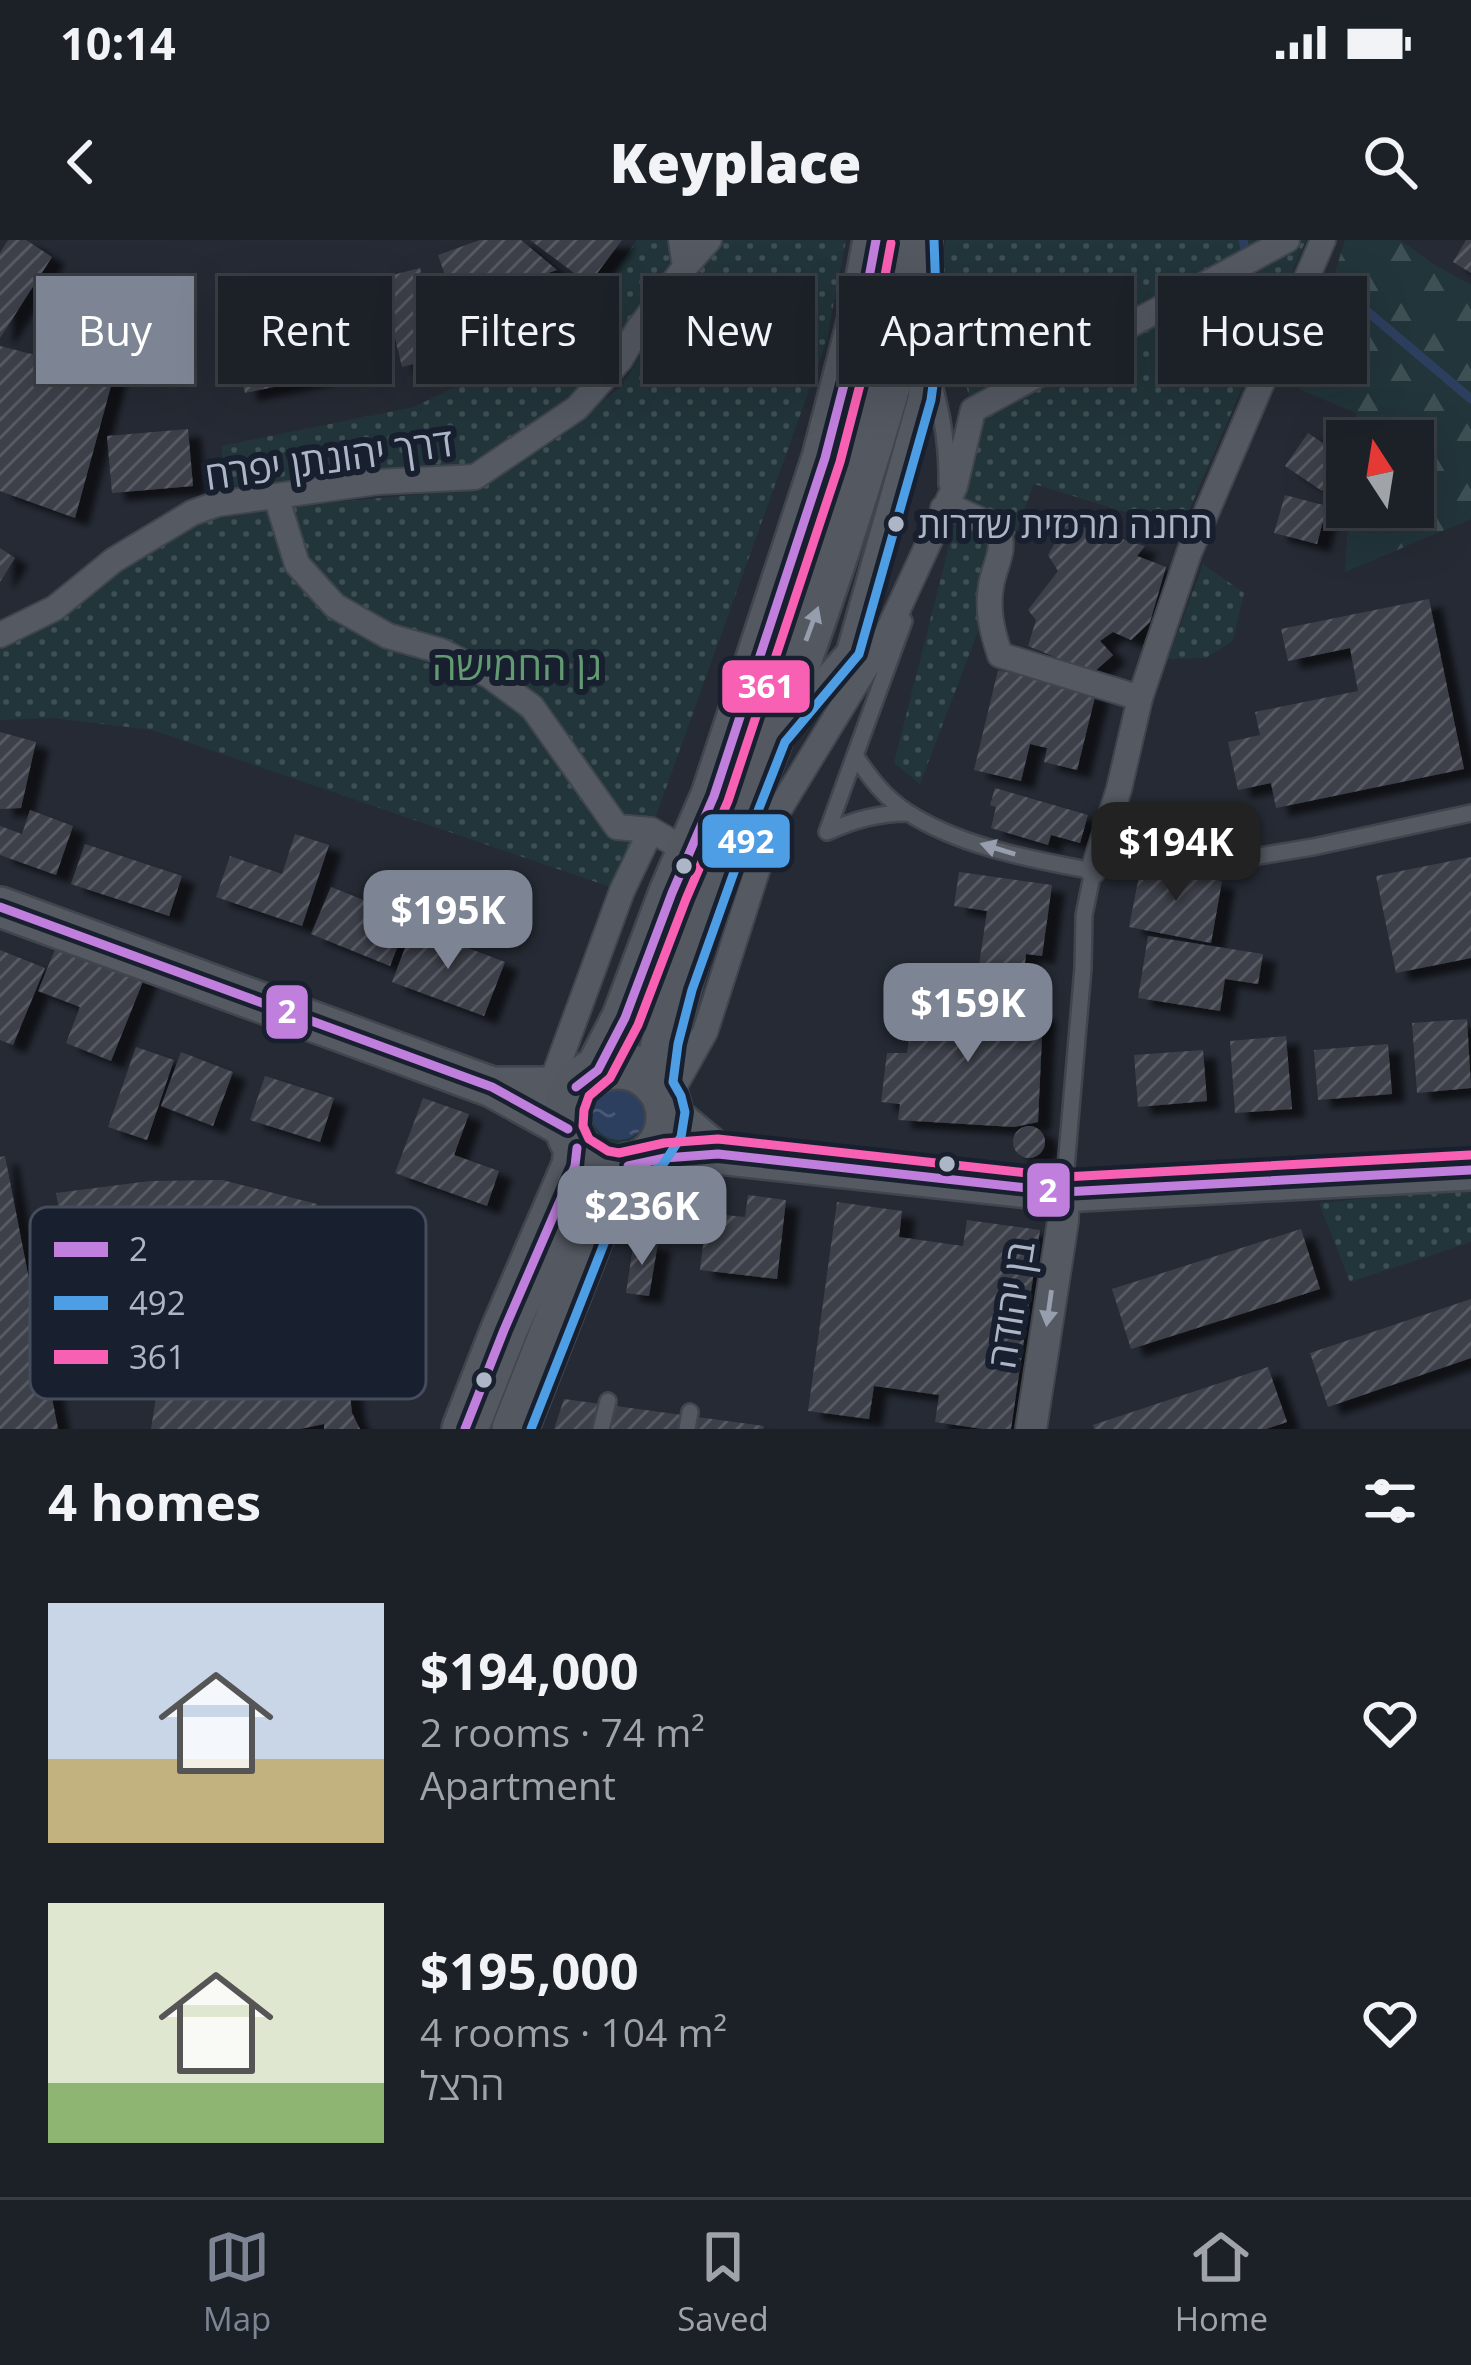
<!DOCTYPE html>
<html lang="en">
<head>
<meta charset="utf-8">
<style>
	:root { --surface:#1c2027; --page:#292d33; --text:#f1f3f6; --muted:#a0a3a7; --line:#3a3e44; --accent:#7d8594 }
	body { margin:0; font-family:"Open Sans","Noto Sans Hebrew",sans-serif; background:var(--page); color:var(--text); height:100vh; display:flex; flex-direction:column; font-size:45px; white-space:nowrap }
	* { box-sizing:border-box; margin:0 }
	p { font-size:39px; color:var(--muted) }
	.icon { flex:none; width:66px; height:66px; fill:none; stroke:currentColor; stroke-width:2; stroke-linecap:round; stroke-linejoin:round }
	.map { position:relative; height:1189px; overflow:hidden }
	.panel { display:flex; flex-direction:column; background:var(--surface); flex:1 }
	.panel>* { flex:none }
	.hud { position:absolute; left:36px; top:36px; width:1401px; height:108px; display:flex; gap:24px }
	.needle { width:78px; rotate:348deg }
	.fabs { position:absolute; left:1326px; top:180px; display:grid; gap:24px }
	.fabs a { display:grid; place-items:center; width:108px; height:108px; border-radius:0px; background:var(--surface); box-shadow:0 12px 48px #0002,0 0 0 3px var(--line); font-size:60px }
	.price { position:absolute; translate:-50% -102px; padding:0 27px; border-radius:24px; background:var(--accent); color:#fff; font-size:39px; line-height:78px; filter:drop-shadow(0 3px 6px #0008) }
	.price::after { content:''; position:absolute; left:50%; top:72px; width:36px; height:27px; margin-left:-18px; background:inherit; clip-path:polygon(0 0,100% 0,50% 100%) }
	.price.on { background:#222; color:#fff }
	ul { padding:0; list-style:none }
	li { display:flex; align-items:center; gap:36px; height:300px; padding:0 48px }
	li span { display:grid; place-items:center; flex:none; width:336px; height:240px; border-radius:0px; color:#555 }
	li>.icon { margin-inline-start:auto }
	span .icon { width:144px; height:144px; fill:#fffc; stroke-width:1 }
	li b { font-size:51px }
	h2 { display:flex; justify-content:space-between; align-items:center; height:144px; padding:0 48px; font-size:51px }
	.chip { padding:0 42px; border-radius:0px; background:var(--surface); box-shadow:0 12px 48px #0002,0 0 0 3px var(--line); font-size:42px; line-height:108px }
	.chip.on { background:var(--accent); color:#fff }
	.status { display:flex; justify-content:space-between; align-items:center; height:84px; padding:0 60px; background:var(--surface); direction:ltr }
	.status svg { height:33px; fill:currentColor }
	header { display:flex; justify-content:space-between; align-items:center; height:156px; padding:0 48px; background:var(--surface); font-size:54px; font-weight:800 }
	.menu { display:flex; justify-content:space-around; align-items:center; height:168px; border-top:3px solid var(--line); background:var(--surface); font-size:33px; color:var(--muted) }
	.menu a { display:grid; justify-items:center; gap:6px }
	.menu .on { color:var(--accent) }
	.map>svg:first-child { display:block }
	.grass { fill:url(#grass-tufts) }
	.forest { fill:url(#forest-firs) }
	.park { fill:url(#park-dots) }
	.water { fill:url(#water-ripples) }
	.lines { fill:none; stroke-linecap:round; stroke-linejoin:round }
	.stream { stroke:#2d3f5e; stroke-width:9 }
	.building { fill:url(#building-hatch); filter:url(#shadow) }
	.service-casing { stroke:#41454d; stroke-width:20 }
	.pedestrian-casing { stroke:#41454d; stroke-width:28 }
	.minor-casing { stroke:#41454d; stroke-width:34 }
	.tertiary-casing { stroke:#41454d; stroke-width:44 }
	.secondary-casing { stroke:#41454d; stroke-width:50 }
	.service { stroke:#545962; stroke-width:15 }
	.pedestrian { stroke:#545962; stroke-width:24 }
	.minor { stroke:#545962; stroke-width:30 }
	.tertiary { stroke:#545962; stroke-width:39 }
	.secondary { stroke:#535861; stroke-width:45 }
	.bus-1-casing { stroke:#18202f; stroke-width:18 }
	.bus-2-casing { stroke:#18202f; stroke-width:18 }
	.bus-3-casing { stroke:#18202f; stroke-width:18 }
	.bus-1 { stroke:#c07fdc; stroke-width:9 }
	.bus-2 { stroke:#4d9ee5; stroke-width:9 }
	.bus-3 { stroke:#f860b3; stroke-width:9 }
	.oneway { fill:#969eae }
	.oneway2 { fill:#979fae }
	.bus-dot { fill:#adb6c7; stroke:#18202f; stroke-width:4.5 }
	.labels { text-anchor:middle; stroke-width:12; stroke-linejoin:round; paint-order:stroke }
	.bus-label { font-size:36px; fill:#adb6c7; stroke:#18202f; text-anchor:start }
	.street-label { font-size:39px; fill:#adb6c7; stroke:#18202f }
	.park-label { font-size:39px; fill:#629a72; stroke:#18202f }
	.key { fill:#18202f; stroke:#454d5d; stroke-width:3 }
	.key-label { font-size:33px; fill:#adb6c7 }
	.line-badge { stroke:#18202f; stroke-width:4.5 }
	.badge-label { font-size:33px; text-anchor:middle; font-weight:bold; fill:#fff }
</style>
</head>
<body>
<div class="status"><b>10:14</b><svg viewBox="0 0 49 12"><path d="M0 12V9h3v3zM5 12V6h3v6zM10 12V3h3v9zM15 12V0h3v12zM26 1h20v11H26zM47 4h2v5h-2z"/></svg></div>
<header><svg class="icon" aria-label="back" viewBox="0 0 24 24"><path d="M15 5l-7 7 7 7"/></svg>Keyplace<svg class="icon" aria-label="search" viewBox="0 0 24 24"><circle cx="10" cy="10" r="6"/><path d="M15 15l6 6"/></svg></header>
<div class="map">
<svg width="1471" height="1189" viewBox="0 0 1471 1189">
	<defs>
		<pattern id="grass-tufts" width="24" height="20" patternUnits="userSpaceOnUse" patternTransform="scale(3)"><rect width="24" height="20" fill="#22353a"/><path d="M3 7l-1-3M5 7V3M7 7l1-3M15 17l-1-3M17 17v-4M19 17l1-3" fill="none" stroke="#3f5055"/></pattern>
		<pattern id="forest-firs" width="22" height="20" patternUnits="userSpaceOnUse" patternTransform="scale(3)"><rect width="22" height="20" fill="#22353a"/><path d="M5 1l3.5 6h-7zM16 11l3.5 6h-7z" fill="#3f5055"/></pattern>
		<pattern id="park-dots" width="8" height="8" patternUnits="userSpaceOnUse" patternTransform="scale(3)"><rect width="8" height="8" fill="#22353a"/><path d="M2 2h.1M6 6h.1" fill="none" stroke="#3f5055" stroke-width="1.8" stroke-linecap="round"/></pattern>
		<pattern id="water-ripples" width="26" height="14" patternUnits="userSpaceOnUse" patternTransform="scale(3)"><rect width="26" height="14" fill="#2d3f5e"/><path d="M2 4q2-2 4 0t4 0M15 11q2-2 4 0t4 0" fill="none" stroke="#495874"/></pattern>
		<pattern id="building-hatch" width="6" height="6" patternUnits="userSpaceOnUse" patternTransform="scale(3)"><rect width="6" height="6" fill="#3d414a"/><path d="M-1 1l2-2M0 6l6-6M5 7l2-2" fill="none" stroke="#565a63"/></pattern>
		<filter id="shadow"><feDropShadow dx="13" dy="8" stdDeviation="3" flood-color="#0009"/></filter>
	</defs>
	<rect width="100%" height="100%" fill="#252a34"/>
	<path class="grass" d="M580 874a39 39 0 1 1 78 0a39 39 0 1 1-78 0Z"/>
	<path class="forest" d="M 1345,0 L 1400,0 L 1433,24 L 1471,45 L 1471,279 L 1345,332 L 1349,267 L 1413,267 L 1413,201 L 1354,201 L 1356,173 L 1299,149 Z"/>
	<path class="park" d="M 637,0 L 688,0 L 612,117 L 561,171 L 476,223 L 228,254 L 221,206 L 414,167 L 573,89 Z
		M 719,0 L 846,0 L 826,103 L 651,590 L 622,651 L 152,490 L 52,478 L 0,480 L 0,410 L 58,381 L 108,337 L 215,273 L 479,249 L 621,147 L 702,16 Z
		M 946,0 L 1306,0 L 1181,289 L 1034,244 L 920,544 L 894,523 L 958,270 L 973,170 L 947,79 L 940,36 Z
		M 1203,324 L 1244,353 L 1233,401 L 1206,418 L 1168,419 Z
		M 1453,950 L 1471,952 L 1471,1002 L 1350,1042 L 1319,963 Z"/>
	<path class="water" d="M591 872a28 28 0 1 1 56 0a28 28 0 1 1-56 0Z"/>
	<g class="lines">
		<path class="stream" d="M 1243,0 L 1247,19
			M 1362,67 L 1471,159"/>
	</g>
	<path class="building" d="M 8,0 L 26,0 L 52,17 L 0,98 L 0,13 Z
		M 480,0 L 521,0 L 557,30 L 455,65 L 438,15 Z
		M 530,0 L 622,0 L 589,44 Z
		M 1466,0 L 1471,0 L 1471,33 L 1453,22 Z
		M 420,28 L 443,116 L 402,127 L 393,90 L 351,100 L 338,49 Z
		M 307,71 L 321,137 L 245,153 L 231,88 Z
		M 0,106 L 114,135 L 75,278 L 0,251 Z
		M 188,189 L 193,246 L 112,253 L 107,196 Z
		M 1308,193 L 1345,218 L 1322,251 L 1285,226 Z
		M 1285,255 L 1327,266 L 1317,304 L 1274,293 Z
		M 1067,282 L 1145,306 L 1137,316 L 1166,327 L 1150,382 L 1131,400 L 1113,392 L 1100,401 L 1113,415 L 1093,433 L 1028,406 L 1036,380 L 1028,370 L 1058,331 L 1048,315 Z
		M 0,308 L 15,318 L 0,342 Z
		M 1429,359 L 1464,529 L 1276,568 L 1271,543 L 1238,550 L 1228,502 L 1260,495 L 1255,472 L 1358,451 L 1350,408 L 1288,421 L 1281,389 Z
		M 998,430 L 1096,453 L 1077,530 L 1044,522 L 1047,508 L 1030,504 L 1021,541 L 974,530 Z
		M 0,492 L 36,502 L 21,568 L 0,569 Z
		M 995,548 L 1088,575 L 1080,603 L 1051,595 L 1048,605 L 991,588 L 996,567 L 990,565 Z
		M 30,570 L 73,586 L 56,635 L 0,615 L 0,586 L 22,594 Z
		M 295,594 L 329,605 L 302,686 L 216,657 L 230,616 L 282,634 Z
		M 85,604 L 182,636 L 169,676 L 71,644 Z
		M 1471,617 L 1471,718 L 1396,733 L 1376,636 Z
		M 1141,626 L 1222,641 L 1211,703 L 1129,687 Z
		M 959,632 L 1052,645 L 1042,716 L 1026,714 L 1023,739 L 978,732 L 987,671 L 954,666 Z
		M 331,647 L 409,678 L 390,726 L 311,694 Z
		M 413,687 L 505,722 L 484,776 L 392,742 Z
		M 61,695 L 148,729 L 111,821 L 66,803 L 80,767 L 38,751 Z
		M 1148,696 L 1263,714 L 1258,744 L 1225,739 L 1220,771 L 1138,758 Z
		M 0,710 L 45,728 L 13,805 L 0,800 Z
		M 916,752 L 1043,773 L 1038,882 L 1014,887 L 898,880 L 900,864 L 881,862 L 887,813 L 907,813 Z
		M 1467,779 L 1471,848 L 1417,853 L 1412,783 Z
		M 1286,796 L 1292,869 L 1235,873 L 1230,801 Z
		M 1388,804 L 1392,854 L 1318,860 L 1314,810 Z
		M 136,807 L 174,820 L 147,900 L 108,887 Z
		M 1203,810 L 1207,861 L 1138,867 L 1134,815 Z
		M 181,812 L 233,832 L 213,886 L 161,866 Z
		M 265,836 L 334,858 L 320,902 L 250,880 Z
		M 423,858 L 469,874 L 454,915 L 499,931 L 487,966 L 395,933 Z
		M1013 902a16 16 0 1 1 32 0a16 16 0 1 1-32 0Z
		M 5,916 L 58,1189 L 0,1189 L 0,917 Z
		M 222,940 L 317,964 L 315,976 L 340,982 L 325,1024 L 216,990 L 65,1004 L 56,953 L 150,941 Z
		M 748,955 L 786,960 L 777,1039 L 700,1030 L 707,973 L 745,977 Z
		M 837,962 L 902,971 L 899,997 L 963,1006 L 967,980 L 1040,990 L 1011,1189 L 983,1189 L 935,1182 L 939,1155 L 874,1146 L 869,1179 L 808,1171 Z
		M 1301,989 L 1320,1049 L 1131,1109 L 1112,1049 Z
		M 634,1000 L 658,1003 L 649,1056 L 626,1053 Z
		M 258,1029 L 271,1031 L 269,1046 L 329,1058 L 328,1068 L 354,1069 L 345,1108 L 352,1173 L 360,1189 L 324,1189 L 324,1184 L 300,1189 L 151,1189 L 158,1145 L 258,1148 L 292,1138 L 322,1134 L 321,1108 L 255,1085 L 165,1121 L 76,1121 L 75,1069 L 163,1068 Z
		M 1471,1059 L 1471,1118 L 1328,1167 L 1310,1113 Z
		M 1268,1127 L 1287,1182 L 1266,1189 L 1094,1189 L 1093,1185 Z
		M 564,1159 L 764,1186 L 763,1189 L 554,1189 Z"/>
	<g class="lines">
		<defs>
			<path id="service" d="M 925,115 C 939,158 948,198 947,244
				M 801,460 L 845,410 L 916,158 L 923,106 L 922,78
				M 856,517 C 870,538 885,558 907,572 C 961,607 1031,619 1093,631
				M 827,592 L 904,381
				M 827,592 C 854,580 878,573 908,573
				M 1093,631 L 1130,609 L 1162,608 L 1200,618 L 1247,618 L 1313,607 L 1471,573
				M 1064,951 L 1083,728 L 1084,675 L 1093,631
				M 601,1189 L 608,1161
				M 687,1189 L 690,1172"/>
			<path id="pedestrian" d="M 685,27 L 709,0
				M 276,256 L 297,324 L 335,366 L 388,396 L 441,411 L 490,436 L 532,467 L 617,587 L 651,590 L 689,612
				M 943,268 L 958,270 L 998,288 C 1006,313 995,322 991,346 C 987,371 992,391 1000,415 L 1140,458
				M 0,395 L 55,368 L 114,320 L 192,273 L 217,264 L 378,242 L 475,237 L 577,168 L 620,120 L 639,88 L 685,27 L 681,0
				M 1093,631 L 1119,549 L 1140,458 L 1189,313 L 1323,0
				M 550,847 L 622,651 L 651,590
				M 668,858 L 705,792 L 774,578 L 887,393 L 955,246 L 973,170 L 1287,0"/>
			<path id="minor" d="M 1031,1189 L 1063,981 L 1064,952"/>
			<path id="tertiary" d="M 0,667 L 492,847 L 568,889
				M 498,847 L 576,847
				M 670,874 L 718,914
				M 641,922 L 718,914 L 1064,952 L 1471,930"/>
			<path id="secondary" d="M567 877a51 51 0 1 1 102 0a51 51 0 1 1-102 0Z
				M 598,830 L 625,778 L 672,653 L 714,556 L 825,218 L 862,75 L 876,0
				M 657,845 C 674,721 730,605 773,490 C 816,376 854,260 888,143 C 901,96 910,47 919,0
				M 465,1189 L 504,1090 L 575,926 L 577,908
				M 515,1189 L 604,962 L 615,941 L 628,926"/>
		</defs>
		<use href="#service" class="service-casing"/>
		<use href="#pedestrian" class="pedestrian-casing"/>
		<use href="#minor" class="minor-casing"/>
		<use href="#tertiary" class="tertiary-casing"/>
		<use href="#secondary" class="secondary-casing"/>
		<use href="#service" class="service"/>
		<use href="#pedestrian" class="pedestrian"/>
		<use href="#minor" class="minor"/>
		<use href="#tertiary" class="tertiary"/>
		<use href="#secondary" class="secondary"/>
		<defs>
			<path id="bus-1" d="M 0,667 L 492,847 L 568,889
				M 576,847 L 598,830 L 625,778 L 672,653 L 714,556 L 825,218 L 862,75 L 876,0
				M 628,926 L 665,918 L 718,914 L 1064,952 L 1471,930
				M 465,1189 L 504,1090 L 575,926 L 577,908"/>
			<path id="bus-2" d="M 531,1189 L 618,968 L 637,938 L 662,926 L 681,897 L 685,872 L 681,856 L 673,842 L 678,804 L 692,750 L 734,632 L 785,502 L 859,414 L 931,160 L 938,107 L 934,0"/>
			<path id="bus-3" d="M 891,3 L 877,79 L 840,222 L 728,561 L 686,659 L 638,785 L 610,838 L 589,856 L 584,870 L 583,886 L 589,899 L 608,911 L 619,913 L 664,903 L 718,899 L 1064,937 L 1470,915"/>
		</defs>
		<use href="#bus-1" class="bus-1-casing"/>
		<use href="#bus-2" class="bus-2-casing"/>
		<use href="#bus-3" class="bus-3-casing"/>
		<use href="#bus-1" class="bus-1"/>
		<use href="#bus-2" class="bus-2"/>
		<use href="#bus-3" class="bus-3"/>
	</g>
	<defs><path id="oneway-solid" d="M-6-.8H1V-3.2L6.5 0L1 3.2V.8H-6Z" transform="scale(3)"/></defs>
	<use class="oneway" href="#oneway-solid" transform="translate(812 384) rotate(-70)"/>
	<g class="oneway2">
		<use href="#oneway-solid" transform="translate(998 609) rotate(-163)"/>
		<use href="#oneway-solid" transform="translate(1049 1068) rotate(98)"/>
	</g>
	<g class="bus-dot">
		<circle cx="896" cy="284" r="10"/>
		<circle cx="684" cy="626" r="10"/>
		<circle cx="947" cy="924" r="10"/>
		<circle cx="484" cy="1140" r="10"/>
	</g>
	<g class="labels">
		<g class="bus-label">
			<text x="918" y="298">תחנה מרכזית שדרות</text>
		</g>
		<g class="street-label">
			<text transform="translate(329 219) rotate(-8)" y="14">דרך יהונתן יפרח</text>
			<text transform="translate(1011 1065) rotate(-81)" y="14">בן יהודה</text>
		</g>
		<g class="park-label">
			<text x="517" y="440">גן החמישה</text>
		</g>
	</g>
	<rect x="30" y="967" width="396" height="192" rx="18" class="key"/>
	<rect x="54" y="1002" width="54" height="15" fill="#c07fdc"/>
	<rect x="54" y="1056" width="54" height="14" fill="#4d9ee5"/>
	<rect x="54" y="1110" width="54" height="14" fill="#f860b3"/>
	<g class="key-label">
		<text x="129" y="1021">2</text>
		<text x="129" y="1075">492</text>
		<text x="129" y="1129">361</text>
	</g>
	<g class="line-badge">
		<rect x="720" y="418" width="92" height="57" rx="12" fill="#f860b3"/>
		<rect x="700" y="572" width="92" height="58" rx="12" fill="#4d9ee5"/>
		<rect x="264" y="743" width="46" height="58" rx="12" fill="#c07fdc"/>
		<rect x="1025" y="921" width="47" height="58" rx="12" fill="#c07fdc"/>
	</g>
	<g class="badge-label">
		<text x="766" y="458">361</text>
		<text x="746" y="613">492</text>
		<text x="287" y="783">2</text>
		<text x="1048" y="962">2</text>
	</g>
</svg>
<div class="fabs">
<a><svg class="needle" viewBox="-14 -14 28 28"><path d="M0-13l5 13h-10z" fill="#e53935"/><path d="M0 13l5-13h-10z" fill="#a0a3a7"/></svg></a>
</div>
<b class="price on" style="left:1176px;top:664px">$194K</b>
<b class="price" style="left:448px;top:732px">$195K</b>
<b class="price" style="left:968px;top:825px">$159K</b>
<b class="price" style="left:642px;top:1028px">$236K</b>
<div class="hud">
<a class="chip on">Buy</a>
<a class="chip">Rent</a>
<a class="chip">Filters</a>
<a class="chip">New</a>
<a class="chip">Apartment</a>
<a class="chip">House</a>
</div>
</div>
<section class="panel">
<h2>4 homes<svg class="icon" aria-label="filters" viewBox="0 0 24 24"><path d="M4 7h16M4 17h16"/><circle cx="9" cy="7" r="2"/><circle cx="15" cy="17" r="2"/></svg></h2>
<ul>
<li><span style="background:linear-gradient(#c9d6e8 65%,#c2b280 0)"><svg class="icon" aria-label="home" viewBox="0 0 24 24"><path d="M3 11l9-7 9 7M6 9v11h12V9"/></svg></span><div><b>$194,000</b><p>2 rooms · 74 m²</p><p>Apartment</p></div><svg class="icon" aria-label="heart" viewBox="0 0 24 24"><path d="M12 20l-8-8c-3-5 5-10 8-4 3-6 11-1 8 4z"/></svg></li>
<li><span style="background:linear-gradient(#dfe7d0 75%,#8fb573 0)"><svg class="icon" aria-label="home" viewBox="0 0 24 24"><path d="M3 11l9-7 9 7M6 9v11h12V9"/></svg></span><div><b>$195,000</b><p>4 rooms · 104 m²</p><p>הרצל</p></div><svg class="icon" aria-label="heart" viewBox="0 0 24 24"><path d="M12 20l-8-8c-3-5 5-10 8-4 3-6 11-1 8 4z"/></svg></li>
</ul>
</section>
<nav class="menu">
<a class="on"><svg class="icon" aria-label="map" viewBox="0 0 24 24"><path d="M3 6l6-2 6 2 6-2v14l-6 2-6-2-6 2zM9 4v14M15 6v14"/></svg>Map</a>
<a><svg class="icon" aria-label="saved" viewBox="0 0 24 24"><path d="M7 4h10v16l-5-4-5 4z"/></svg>Saved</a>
<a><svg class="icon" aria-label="home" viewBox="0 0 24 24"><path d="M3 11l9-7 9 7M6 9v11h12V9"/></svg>Home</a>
</nav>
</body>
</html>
